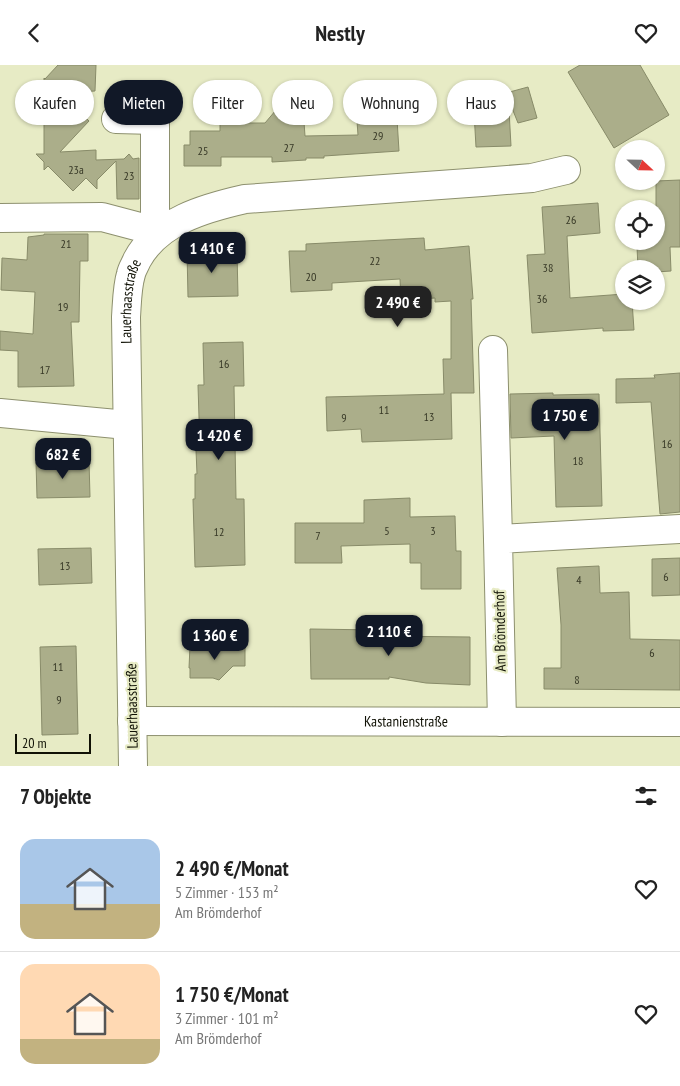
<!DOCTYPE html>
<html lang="de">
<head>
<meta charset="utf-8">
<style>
	:root { --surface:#fff; --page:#f2f2f2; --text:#222; --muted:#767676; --line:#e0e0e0; --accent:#111827 }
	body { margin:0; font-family:"PT Sans Narrow",sans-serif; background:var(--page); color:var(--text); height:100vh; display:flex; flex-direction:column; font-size:19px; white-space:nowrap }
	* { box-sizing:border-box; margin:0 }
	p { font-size:16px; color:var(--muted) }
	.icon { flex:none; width:28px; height:28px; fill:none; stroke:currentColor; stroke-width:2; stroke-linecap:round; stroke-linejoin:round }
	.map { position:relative; height:701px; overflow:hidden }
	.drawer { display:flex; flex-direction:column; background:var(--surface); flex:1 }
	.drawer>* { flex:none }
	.top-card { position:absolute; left:15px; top:15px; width:650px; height:45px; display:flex; gap:10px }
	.needle { width:32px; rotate:112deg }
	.fabs { position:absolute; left:615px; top:75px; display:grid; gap:10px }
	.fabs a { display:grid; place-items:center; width:50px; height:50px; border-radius:50%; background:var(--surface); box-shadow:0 1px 4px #0004; font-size:25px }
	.scale { position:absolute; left:15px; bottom:12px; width:76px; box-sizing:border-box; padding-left:5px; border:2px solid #101105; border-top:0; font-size:14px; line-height:18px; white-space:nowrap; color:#101105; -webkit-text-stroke:4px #e7ebc5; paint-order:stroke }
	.price { position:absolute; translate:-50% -42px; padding:0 11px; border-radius:10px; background:var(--accent); color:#fff; font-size:16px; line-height:32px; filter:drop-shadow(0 1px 2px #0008) }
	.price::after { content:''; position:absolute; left:50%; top:30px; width:15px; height:11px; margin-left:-8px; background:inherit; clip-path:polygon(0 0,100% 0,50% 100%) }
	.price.on { background:#222; color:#fff }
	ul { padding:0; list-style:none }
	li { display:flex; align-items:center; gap:15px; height:125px; padding:0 20px }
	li+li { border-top:1px solid var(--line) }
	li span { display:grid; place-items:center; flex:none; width:140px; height:100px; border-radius:15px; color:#555 }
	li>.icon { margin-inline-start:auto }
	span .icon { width:60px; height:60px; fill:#fffc; stroke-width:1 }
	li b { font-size:21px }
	h2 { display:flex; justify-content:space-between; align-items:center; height:60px; padding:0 20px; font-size:21px }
	.tag { padding:0 18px; border-radius:22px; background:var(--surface); box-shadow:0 1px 4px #0004; font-size:18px; line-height:45px }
	.tag.on { background:var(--accent); color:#fff }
	header { display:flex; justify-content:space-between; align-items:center; height:65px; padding:0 20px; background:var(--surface); font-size:22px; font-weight:800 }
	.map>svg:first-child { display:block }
	.building { fill:#abae8a; stroke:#888b69 }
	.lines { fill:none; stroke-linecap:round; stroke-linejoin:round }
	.minor-casing { stroke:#8d906e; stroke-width:30 }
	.minor { stroke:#fff; stroke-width:28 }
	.labels { text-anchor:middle; stroke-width:4.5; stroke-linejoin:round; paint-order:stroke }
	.number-label { font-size:12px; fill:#373826 }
	.street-label { font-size:15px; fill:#101105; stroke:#e7ebc5 }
</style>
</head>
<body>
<header><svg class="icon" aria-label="back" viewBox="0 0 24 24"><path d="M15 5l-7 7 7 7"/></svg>Nestly<svg class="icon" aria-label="heart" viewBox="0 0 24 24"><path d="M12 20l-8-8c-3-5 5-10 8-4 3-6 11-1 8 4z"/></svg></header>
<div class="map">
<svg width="680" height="701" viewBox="0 0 680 701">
	<rect width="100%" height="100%" fill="#e7ebc5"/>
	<path class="building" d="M 58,0 L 96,0 L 95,26 L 60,28 L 89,56 L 60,87 L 96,85 L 96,95 L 124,94 L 129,89 L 133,94 L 139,93 L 139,134 L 117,134 L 116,96 L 97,115 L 97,124 L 86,113 L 73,126 L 48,101 L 44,105 L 44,97 L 36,89 L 44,89 L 44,13 L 45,14 Z
		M 580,0 L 640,0 L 669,50 L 614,83 L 568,7 Z
		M 528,22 L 537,53 L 518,58 L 506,28 Z
		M 414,29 L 414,53 L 397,54 L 399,86 L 324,91 L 324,93 L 306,93 L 306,95 L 272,97 L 272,92 L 221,92 L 221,101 L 184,101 L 184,80 L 190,80 L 190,66 L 220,66 L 220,58 L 265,58 L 276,45 L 303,43 L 305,71 L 358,70 L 357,56 L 379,54 L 377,31 Z
		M 509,45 L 511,81 L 476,82 L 474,47 Z
		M 680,115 L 680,182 L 670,182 L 671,206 L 656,207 L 656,204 L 638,204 L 637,181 L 645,180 L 645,176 L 656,176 L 656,116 Z
		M 598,138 L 600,168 L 567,171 L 570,233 L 624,229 L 624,236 L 632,236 L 634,265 L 603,266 L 603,263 L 532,268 L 527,190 L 545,189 L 542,142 Z
		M 44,169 L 88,169 L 88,196 L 80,196 L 79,257 L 71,257 L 74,321 L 18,322 L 18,286 L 0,285 L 0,266 L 33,269 L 35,227 L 1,225 L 2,193 L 27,195 L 28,172 L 44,170 Z
		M 424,173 L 425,185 L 469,181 L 473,234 L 471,234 L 474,328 L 451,328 L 452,374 L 362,377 L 361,364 L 327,366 L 326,332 L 444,329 L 443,294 L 451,294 L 451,236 L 435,237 L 435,233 L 401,235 L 400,214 L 332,218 L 332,225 L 291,227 L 289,186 L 306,186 L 306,179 Z
		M 225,185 L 225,187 L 237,187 L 238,231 L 188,232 L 187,186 Z
		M 243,277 L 244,321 L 234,321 L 236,434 L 244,434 L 245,500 L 195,502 L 193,434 L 195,434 L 195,409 L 197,409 L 196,385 L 200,385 L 198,320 L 204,320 L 203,278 Z
		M 680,308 L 680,447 L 660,449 L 651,337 L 616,338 L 616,314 L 655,313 L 654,310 Z
		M 553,328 L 553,330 L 599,329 L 602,441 L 556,442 L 554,371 L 511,373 L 510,329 Z
		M 89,396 L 90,432 L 37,433 L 36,397 Z
		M 410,433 L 410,452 L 455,451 L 456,486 L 461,486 L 461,524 L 421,524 L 421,498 L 410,498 L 410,479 L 341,481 L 342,498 L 295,498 L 295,458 L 364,458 L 364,435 Z
		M 91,483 L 92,518 L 39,520 L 38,484 Z
		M 680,493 L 680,530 L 652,531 L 652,494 Z
		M 599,501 L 600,528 L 629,527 L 630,574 L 680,575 L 680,625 L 544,624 L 544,603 L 561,603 L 561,560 L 557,503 Z
		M 310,564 L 378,565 L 378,571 L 470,572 L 470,620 L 426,618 L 389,612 L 389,614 L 311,614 Z
		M 76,581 L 78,669 L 42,670 L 40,582 Z
		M 190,581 L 245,581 L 245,601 L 233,601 L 219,615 L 213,613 L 190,613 L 190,603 L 189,603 Z"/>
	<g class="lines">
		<defs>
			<g id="minor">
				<path d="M 116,54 L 155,55"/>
				<path d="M 0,153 L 102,152 L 155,166"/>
				<path d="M 155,171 L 155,30"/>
				<path d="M 493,285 L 498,474"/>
				<path d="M 0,348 L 127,360"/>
				<path id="s1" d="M 132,656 L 680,657"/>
				<path d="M 502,657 L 498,474 L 680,464"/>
				<path id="s2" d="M 133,701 L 126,252 C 127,238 127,222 131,209 C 132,204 135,200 137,195 C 158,156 205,143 245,134 L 482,117 L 532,113 L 566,105"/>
			</g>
		</defs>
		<use href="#minor" class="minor-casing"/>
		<use href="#minor" class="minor"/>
	</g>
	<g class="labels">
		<g class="number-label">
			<text x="378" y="75">29</text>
			<text x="289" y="87">27</text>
			<text x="203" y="90">25</text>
			<text x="76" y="109">23a</text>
			<text x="129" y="115">23</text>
			<text x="571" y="159">26</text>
			<text x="66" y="183">21</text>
			<text x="375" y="200">22</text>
			<text x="548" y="207">38</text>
			<text x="311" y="216">20</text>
			<text x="542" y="238">36</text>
			<text x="63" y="246">19</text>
			<text x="224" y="303">16</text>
			<text x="45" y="309">17</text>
			<text x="384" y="349">11</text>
			<text x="429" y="356">13</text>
			<text x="344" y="357">9</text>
			<text x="667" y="383">16</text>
			<text x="578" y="400">18</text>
			<text x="387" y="470">5</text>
			<text x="433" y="470">3</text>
			<text x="219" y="471">12</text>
			<text x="318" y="475">7</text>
			<text x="65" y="505">13</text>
			<text x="666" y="516">6</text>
			<text x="579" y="519">4</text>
			<text x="652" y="592">6</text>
			<text x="58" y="606">11</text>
			<text x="577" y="619">8</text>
			<text x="59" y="639">9</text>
		</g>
		<g class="street-label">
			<text dy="5" stroke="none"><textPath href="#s2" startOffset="465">Lauerhaasstraße</textPath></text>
			<text transform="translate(500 566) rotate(-91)" y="5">Am Brömderhof</text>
			<text transform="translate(132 641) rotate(-91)" y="5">Lauerhaasstraße</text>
			<text dy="5" stroke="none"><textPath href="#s1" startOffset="274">Kastanienstraße</textPath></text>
		</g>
	</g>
</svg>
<div class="fabs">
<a><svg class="needle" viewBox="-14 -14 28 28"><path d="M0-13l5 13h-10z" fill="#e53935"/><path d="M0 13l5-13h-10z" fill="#767676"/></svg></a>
<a><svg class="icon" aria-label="locate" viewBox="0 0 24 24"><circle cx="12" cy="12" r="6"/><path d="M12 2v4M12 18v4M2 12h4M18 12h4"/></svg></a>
<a><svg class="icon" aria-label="layers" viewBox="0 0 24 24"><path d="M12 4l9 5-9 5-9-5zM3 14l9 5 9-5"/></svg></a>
</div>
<div class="scale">20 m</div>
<b class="price" style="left:212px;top:209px">1 410 €</b>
<b class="price on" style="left:398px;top:263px">2 490 €</b>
<b class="price" style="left:565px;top:376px">1 750 €</b>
<b class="price" style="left:219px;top:396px">1 420 €</b>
<b class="price" style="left:63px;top:415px">682 €</b>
<b class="price" style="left:389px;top:592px">2 110 €</b>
<b class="price" style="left:215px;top:596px">1 360 €</b>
<div class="top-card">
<a class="tag">Kaufen</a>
<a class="tag on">Mieten</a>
<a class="tag">Filter</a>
<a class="tag">Neu</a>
<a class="tag">Wohnung</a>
<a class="tag">Haus</a>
</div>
</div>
<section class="drawer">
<h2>7 Objekte<svg class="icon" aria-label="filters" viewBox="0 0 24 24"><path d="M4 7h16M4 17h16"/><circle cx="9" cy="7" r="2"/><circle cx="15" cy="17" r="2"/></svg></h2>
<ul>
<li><span style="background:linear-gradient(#a9c7e8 65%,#c2b280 0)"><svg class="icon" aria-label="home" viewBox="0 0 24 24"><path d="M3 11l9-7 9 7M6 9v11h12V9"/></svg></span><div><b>2 490 €/Monat</b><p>5 Zimmer · 153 m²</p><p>Am Brömderhof</p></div><svg class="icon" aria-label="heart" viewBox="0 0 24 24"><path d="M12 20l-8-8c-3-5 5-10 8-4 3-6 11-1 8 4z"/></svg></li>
<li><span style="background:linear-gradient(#ffd9b3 75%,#c2b280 0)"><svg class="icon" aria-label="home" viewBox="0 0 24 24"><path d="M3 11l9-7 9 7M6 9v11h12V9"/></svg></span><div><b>1 750 €/Monat</b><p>3 Zimmer · 101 m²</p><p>Am Brömderhof</p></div><svg class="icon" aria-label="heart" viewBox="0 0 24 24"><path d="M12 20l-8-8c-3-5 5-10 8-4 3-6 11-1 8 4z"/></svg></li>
</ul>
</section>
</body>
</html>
